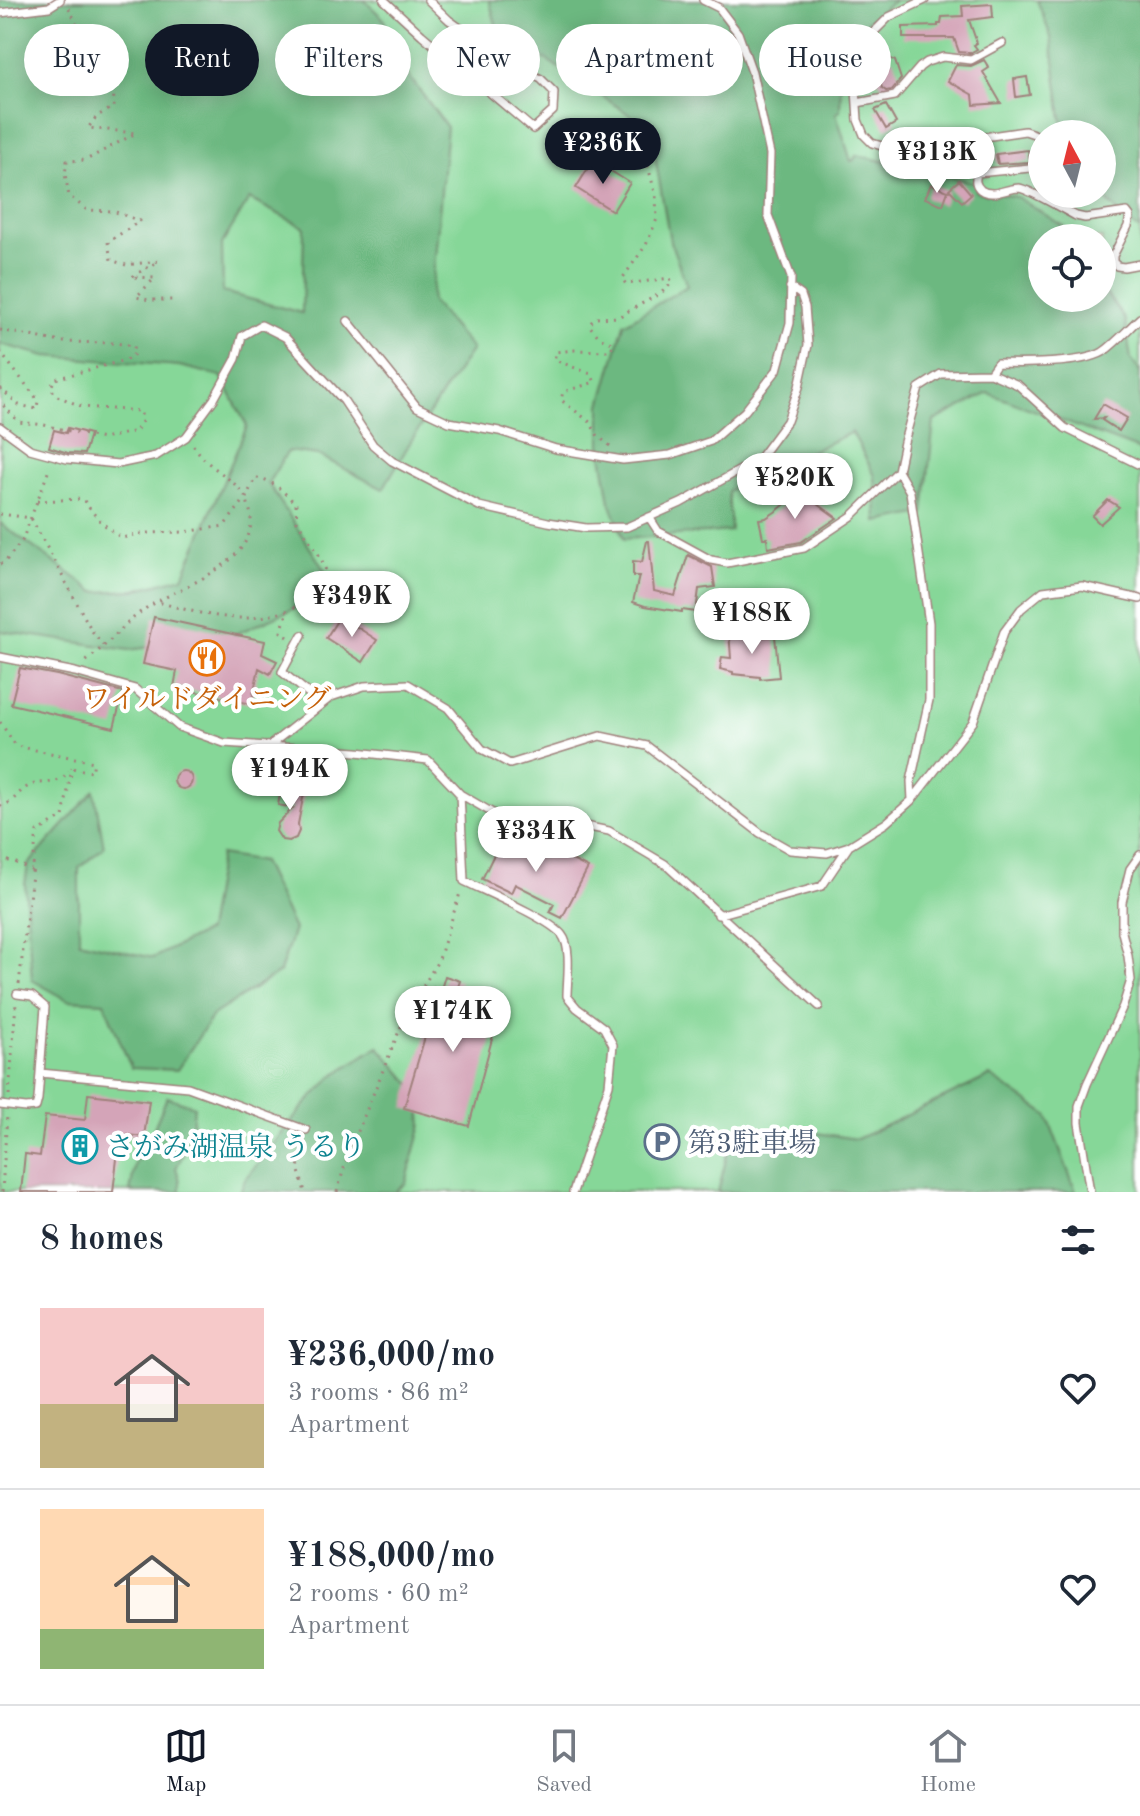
<!DOCTYPE html>
<html lang="en">
<head>
<meta charset="utf-8">
<style>
	:root { --surface:#fff; --page:#f6f6f7; --text:#1f2937; --muted:#747a83; --line:#e0e1e3; --accent:#111827 }
	body { margin:0; font-family:"Old Standard TT","Noto Serif JP",serif; background:var(--page); color:var(--text); height:100vh; display:flex; flex-direction:column; font-size:30px; white-space:nowrap }
	* { box-sizing:border-box; margin:0 }
	p { font-size:26px; color:var(--muted) }
	.icon { flex:none; width:44px; height:44px; fill:none; stroke:currentColor; stroke-width:2; stroke-linecap:round; stroke-linejoin:round }
	.map { position:relative; height:1192px; overflow:hidden }
	.sheet { display:flex; flex-direction:column; background:var(--surface); flex:1 }
	.sheet>* { flex:none }
	.banner { position:absolute; left:24px; top:24px; width:1092px; height:72px; display:flex; gap:16px }
	.needle { width:52px; rotate:353deg }
	.controls { position:absolute; left:1028px; top:120px; display:grid; gap:16px }
	.controls a { display:grid; place-items:center; width:88px; height:88px; border-radius:50%; background:var(--surface); box-shadow:0 4px 20px #0003; font-size:40px }
	.price { position:absolute; translate:-50% -68px; padding:0 18px; border-radius:28px; background:#fff; color:#222; font-size:26px; line-height:52px; filter:drop-shadow(0 2px 4px #0008) }
	.price::after { content:''; position:absolute; left:50%; top:48px; width:24px; height:18px; margin-left:-12px; background:inherit; clip-path:polygon(0 0,100% 0,50% 100%) }
	.price.selected { background:var(--accent); color:#fff }
	ul { padding:0; list-style:none }
	li { display:flex; align-items:center; gap:24px; height:200px; padding:0 40px }
	li+li { border-top:2px solid var(--line) }
	li span { display:grid; place-items:center; flex:none; width:224px; height:160px; border-radius:0px; color:#555 }
	li>.icon { margin-inline-start:auto }
	span .icon { width:96px; height:96px; fill:#fffc; stroke-width:1 }
	li b { font-size:34px }
	h2 { display:flex; justify-content:space-between; align-items:center; height:96px; padding:0 40px; font-size:34px }
	.tag { padding:0 28px; border-radius:36px; background:var(--surface); box-shadow:0 4px 20px #0003; font-size:28px; line-height:72px }
	.tag.selected { background:var(--accent); color:#fff }
	.dock { display:flex; justify-content:space-around; align-items:center; height:112px; border-top:2px solid var(--line); background:var(--surface); font-size:22px; color:var(--muted) }
	.dock a { display:grid; justify-items:center; gap:4px }
	.dock .selected { color:var(--accent) }
	.map>svg:first-child { display:block }
	.green { fill:#86d798; stroke:#687b62; stroke-width:2; fill-rule:evenodd }
	.forest { fill:#6cb880; stroke:#5b6c56; stroke-width:2; fill-rule:evenodd }
	.building { fill:#d4a4b8 }
	.lines { fill:none; stroke-linecap:round; stroke-linejoin:round }
	.service-casing { stroke:#a0817c; stroke-width:10 }
	.path { stroke:#a0817c; stroke-width:3; stroke-dasharray:2 6; stroke-linecap:butt }
	.service { stroke:#fff; stroke-width:7 }
	.labels { text-anchor:middle; stroke-width:8; stroke-linejoin:round; paint-order:stroke }
	.food-label { font-size:28px; fill:#c56008; stroke:#fff }
	.service-label { font-size:28px; fill:#4e5e75; stroke:#fff; text-anchor:start }
	.culture-label { font-size:28px; fill:#0d838f; stroke:#fff; text-anchor:start }
</style>
</head>
<body>
<div class="map">
<svg width="1140" height="1192" viewBox="0 0 1140 1192">
	<rect width="100%" height="100%" fill="#fff"/>
	<filter id="ink" filterUnits="userSpaceOnUse"><feTurbulence type="fractalNoise" baseFrequency=".0125" numOctaves="2"/><feDisplacementMap in="SourceGraphic" scale="16" xChannelSelector="R" yChannelSelector="G"/><feConvolveMatrix kernelMatrix="1 2 1 2 8 2 1 2 1" color-interpolation-filters="sRGB"/></filter>
	<filter id="wash" filterUnits="userSpaceOnUse"><feTurbulence type="fractalNoise" baseFrequency=".006" numOctaves="4" result="noise"/><feDisplacementMap in="SourceGraphic" scale="32" xChannelSelector="R" yChannelSelector="G"/><feGaussianBlur stdDeviation="1.8" result="paint"/><feColorMatrix in="noise" values="0 0 0 0 0 0 0 0 0 0 0 0 0 0 0 0 0 1.4 0 .05"/><feComposite in="paint" operator="in"/></filter>
	<g filter="url(#wash)">
		<rect width="100%" height="100%" fill="#f7e3cc"/>
		<path class="green" d="M 0,0 L 1110,0 L 1140,85 L 1140,1192 L 0,1192 ZM 1042,134 L 1102,134 L 1102,194 L 1042,194 ZM 1042,238 L 1102,238 L 1102,298 L 1042,298 Z"/>
		<path class="forest" d="M 0,0 L 364,0 L 383,18 L 405,71 L 447,127 L 431,301 L 472,349 L 411,441 L 383,489 L 318,455 L 288,451 L 268,483 L 329,577 L 309,602 L 231,636 L 129,650 L 0,631 L 0,523 L 95,592 L 135,590 L 183,577 L 247,426 L 221,376 L 179,366 L 46,356 L 0,344 ZM 249,199 L 304,227 L 302,313 L 223,292 L 222,244 Z
			M 489,0 L 895,0 L 842,41 L 840,111 L 836,113 L 851,161 L 854,160 L 856,155 L 978,183 L 976,192 L 994,195 L 995,193 L 1017,197 L 1074,233 L 1076,238 L 1042,238 L 1042,298 L 1102,298 L 1102,288 L 1125,320 L 1131,359 L 1140,372 L 1140,450 L 988,393 L 934,421 L 924,513 L 877,522 L 875,476 L 852,432 L 728,491 L 731,531 L 624,539 L 610,502 L 601,449 L 601,405 L 624,324 L 687,286 L 670,241 L 650,128 L 547,60 L 500,38 Z
			M 1037,0 L 1140,0 L 1140,230 L 1122,217 L 1101,194 L 1102,134 L 1064,134 L 1051,37 Z
			M 94,791 L 104,847 L 79,868 L 79,941 L 153,958 L 207,931 L 220,855 L 262,862 L 294,929 L 280,972 L 213,1015 L 177,1070 L 131,1068 L 104,1002 L 68,1000 L 32,980 L 25,884 L 28,865 Z
			M 378,1046 L 419,1093 L 422,1125 L 406,1183 L 395,1192 L 240,1192 L 245,1179 L 305,1105 L 334,1075 Z
			M 990,1076 L 1047,1115 L 1076,1192 L 718,1192 L 733,1131 L 817,1133 L 857,1139 Z
			M 167,1097 L 194,1106 L 191,1139 L 176,1168 L 180,1181 L 180,1192 L 130,1192 L 135,1163 L 148,1142 Z"/>
		<g id="blocks">
			<path class="building" d="M 992,4 L 993,17 L 969,20 L 977,43 L 974,45 L 977,49 L 970,53 L 959,52 L 954,38 L 903,38 L 903,27 L 938,26 L 938,24 L 941,24 L 942,17 L 963,16 L 962,6 Z
				M 886,56 L 895,61 L 901,79 L 892,90 L 886,91 L 882,88 L 880,82 L 865,76 L 870,65 L 873,66 L 875,59 L 883,62 Z
				M 984,60 L 989,68 L 983,72 L 1001,103 L 974,105 L 973,95 L 948,81 L 956,65 L 971,66 Z
				M 1027,77 L 1030,95 L 1016,97 L 1014,79 Z
				M 886,105 L 896,123 L 886,129 L 875,110 Z
				M 1028,150 L 1030,161 L 1028,162 L 998,164 L 996,154 Z
				M 593,160 L 630,183 L 613,211 L 576,188 Z
				M 959,180 L 971,194 L 962,202 L 949,189 Z
				M 931,184 L 948,191 L 943,205 L 925,198 Z
				M 1103,404 L 1127,418 L 1119,431 L 1102,420 L 1104,418 L 1094,419 Z
				M 68,428 L 90,434 L 84,454 L 68,453 L 49,447 L 54,430 L 66,433 Z
				M 801,491 L 812,497 L 811,499 L 837,518 L 801,542 L 768,548 L 767,538 L 763,538 L 759,519 L 766,518 L 778,510 Z
				M 1108,500 L 1119,507 L 1100,524 L 1092,516 Z
				M 647,541 L 649,541 L 654,591 L 675,596 L 688,555 L 712,567 L 715,587 L 699,589 L 696,612 L 682,610 L 682,612 L 645,606 L 633,602 L 639,576 L 633,576 L 633,561 L 642,562 Z
				M 340,616 L 377,640 L 363,662 L 326,638 Z
				M 154,617 L 265,641 L 262,654 L 277,661 L 270,674 L 259,668 L 251,704 L 174,687 L 177,671 L 143,664 Z
				M 729,631 L 753,633 L 753,635 L 764,634 L 764,637 L 775,636 L 779,677 L 760,679 L 760,677 L 733,674 L 733,672 L 720,669 L 722,657 L 731,658 Z
				M 20,668 L 57,675 L 123,692 L 114,728 L 11,704 Z
				M174 780a9 9 0 1 1 18 0a9 9 0 1 1-18 0Z
				M 282,784 L 305,788 L 298,824 L 299,831 L 296,838 L 289,841 L 282,840 L 276,831 L 278,823 L 293,808 L 278,805 Z
				M 502,838 L 542,858 L 547,847 L 588,868 L 562,918 L 550,912 L 554,904 L 515,884 L 511,893 L 482,879 Z
				M 445,976 L 460,981 L 456,993 L 501,1005 L 469,1126 L 404,1108 L 427,1030 L 423,1029 L 434,987 L 441,989 Z
				M 88,1094 L 149,1101 L 144,1137 L 120,1134 L 113,1192 L 21,1192 L 25,1154 L 40,1156 L 45,1116 L 85,1120 Z"/>
		</g>
	</g>
	<g filter="url(#ink)">
		<use href="#blocks" fill-opacity="0" stroke="#a0817c" stroke-width="2"/>
		<g class="lines">
			<defs>
				<path id="service" d="M 384,0 L 422,35 L 533,129 L 553,111 L 554,92 L 541,79 L 506,61 L 449,20 L 428,0
					M 925,0 L 889,17 L 874,32 L 862,53 L 855,74 L 858,120 L 864,135 L 872,143 L 888,148 L 916,147 L 1025,131 L 1034,134 L 1042,140
					M 0,13 L 49,7 L 60,0
					M 857,103 L 895,96 L 920,67 L 927,62 L 943,57 L 971,60 L 1002,43
					M 1042,161 L 1030,168 L 977,173 C 975,180 975,185 981,190 C 992,198 1007,188 1019,188 C 1029,189 1064,210 1076,216 L 1085,218 L 1127,212 L 1130,216 L 1128,226 L 1113,256 L 1113,262 L 1117,266 L 1124,267 L 1140,264
					M 348,321 L 417,407 L 449,422 L 499,431 L 556,449 L 623,460 L 670,455 L 711,441 L 745,411 L 777,370 L 790,323 L 791,277 L 768,215 L 770,154 L 752,72 L 738,33 L 719,8 L 703,0
					M 990,373 L 997,363 C 1021,364 1083,364 1103,352 C 1116,343 1128,329 1140,318
					M 0,427 L 30,449 L 67,459 L 118,464 L 156,456 L 186,437 L 214,399 L 236,359 L 242,336 L 261,325 L 285,337 L 344,401 L 373,445 L 392,461 L 479,506 L 548,522 L 586,528 L 627,527 L 681,503 L 758,460 L 787,421 L 799,387 L 808,345 L 805,307 L 801,295 L 790,287
					M 898,471 L 910,492 L 929,623 L 929,700 L 911,781 L 912,800
					M 649,517 L 658,531 L 711,560 L 727,563 L 804,548 L 852,516 L 898,471 L 904,442 L 919,388 L 941,374 L 990,373 L 1018,385 L 1065,428 L 1140,465
					M 302,635 L 282,672 L 322,704
					M 0,657 L 75,672 L 135,689 L 179,727 L 224,743 L 357,752 L 428,760 L 460,794 L 503,819 L 550,819 L 609,831 L 665,864 L 819,1006
					M 269,746 L 331,697 L 364,686 L 408,684 L 448,708 L 482,749 L 510,764 L 600,736 L 647,746 L 760,833 L 790,850 L 827,853 L 849,846 L 886,823 L 912,800 L 973,722 L 1004,632 L 1021,609 L 1043,591 L 1082,586 L 1140,599
					M 460,794 L 464,881 C 484,891 550,919 562,935 C 572,947 567,980 567,996 L 577,1008 L 604,1028 L 613,1045 L 609,1085 L 573,1192
					M 718,915 L 822,886 L 849,846
					M 40,1073 L 188,1087 L 306,1130
					M 0,1105 L 26,1108 L 36,1107 L 38,1099 L 45,1007 L 32,996 L 17,994
					M 1090,1192 L 1079,1123 L 1079,1106 L 1087,1084 L 1123,1006 L 1131,980 L 1128,956 L 1122,932 L 1122,902 L 1130,869 L 1140,855"/>
			</defs>
			<use href="#service" class="service-casing"/>
			<path class="path" d="M 69,8 L 76,22 L 76,34 C 86,43 98,47 107,56 L 87,61 L 83,68 L 92,80 L 101,86 L 113,74 L 114,107 L 97,116 L 88,128 L 136,133 L 86,160 L 67,161 L 65,174 L 69,196 L 87,210 L 113,211 L 140,221 L 108,242 L 111,260 L 126,265 L 159,261 L 131,277 L 155,278 L 136,297 L 149,300 L 173,300
				M 0,330 L 61,342 L 115,343 L 134,346 L 135,353 L 129,359 L 55,379 L 51,387 L 55,395 L 83,407 L 140,411 L 143,420 L 136,431 L 103,439 L 44,425 L 19,422 L 0,402
				M 0,352 L 38,400 L 37,409 L 19,405 L 0,388
				M 610,446 L 598,436 L 590,422 L 561,400 L 563,392 L 595,382 L 591,374 L 555,360 L 555,352 L 575,350 L 610,351 L 614,344 L 599,337 L 589,325 L 595,318 L 618,317 L 661,293 L 672,283 L 670,278 L 626,284 L 622,279 L 646,245 L 657,219 L 656,196 L 638,129
				M 37,501 L 83,499 C 94,516 105,527 122,538 L 145,533 L 185,532 L 224,526 L 246,498 L 255,478 C 272,478 284,493 296,504 L 297,521 L 321,558 L 328,576 L 324,589 C 312,596 299,606 286,611 C 243,626 200,614 158,602
				M 0,514 L 31,518 L 92,631 L 104,646 L 83,664
				M 0,564 L 4,563 L 22,541 L 50,467
				M 288,637 L 281,632 L 288,610
				M 104,646 C 117,634 130,619 145,609 C 181,584 271,562 247,501 C 240,483 217,472 204,459 C 200,454 196,449 192,444
				M 0,722 L 16,746 L 94,762 L 92,772 L 72,768
				M 0,806 C 15,803 15,794 27,787 C 42,778 56,789 69,771
				M 0,859 L 14,862 L 33,871
				M 19,984 L 37,832 L 63,817 L 72,768
				M 9,1095 L 16,1003
				M 304,1141 L 298,1168 L 305,1192
				M 2,1192 L 7,1115
				M 337,1192 L 347,1158 L 404,1019 L 439,959 L 461,890"/>
			<use href="#service" class="service"/>
		</g>
	</g>
	<defs>
		<symbol id="restaurant-ring" viewBox="-11 -11 22 22"><circle r="9.5" fill="#fff" stroke="#e8710a" stroke-width="1.5"/><path d="M-5-6h1v4h1v-4h1v4h1v-4h1v5L-1.5 .5V6h-2V.5L-5-1ZM5-6V6H3V1.5H1.5Q1.5-4 5-6Z" fill="#e8710a"/></symbol>
		<symbol id="parking-ring" viewBox="-11 -11 22 22"><circle r="9.5" fill="#fff" stroke="#5c6f8a" stroke-width="1.5"/><path d="M-3.5-5.5H1a3.5 3.5 0 0 1 0 7H-1V5.5H-3.5ZM-1-3.4V-.6H.8a1.4 1.4 0 0 0 0-2.8Z" fill="#5c6f8a"/></symbol>
		<symbol id="building-ring" viewBox="-11 -11 22 22"><circle r="9.5" fill="#fff" stroke="#0f9aa8" stroke-width="1.5"/><path d="M-4-6H4V6H1V3H-1V6H-4ZM-2.5-4.3h1.7v1.8h-1.7ZM.8-4.3h1.7v1.8H.8ZM-2.5-1h1.7V.8h-1.7ZM.8-1h1.7V.8H.8Z" fill="#0f9aa8"/></symbol>
	</defs>
	<g fill-rule="evenodd">
		<use href="#restaurant-ring" x="187" y="638" width="40" height="40"/>
		<use href="#parking-ring" x="642" y="1122" width="40" height="40"/>
		<use href="#building-ring" x="60" y="1126" width="40" height="40"/>
	</g>
	<g class="labels">
		<g class="food-label">
			<text x="207" y="708">ワイルドダイニング</text>
		</g>
		<g class="service-label">
			<text x="688" y="1152">第3駐車場</text>
		</g>
		<g class="culture-label">
			<text x="106" y="1156">さがみ湖温泉 うるり</text>
		</g>
	</g>
</svg>
<div class="controls">
<a><svg class="needle" viewBox="-14 -14 28 28"><path d="M0-13l5 13h-10z" fill="#e53935"/><path d="M0 13l5-13h-10z" fill="#747a83"/></svg></a>
<a><svg class="icon" aria-label="locate" viewBox="0 0 24 24"><circle cx="12" cy="12" r="6"/><path d="M12 2v4M12 18v4M2 12h4M18 12h4"/></svg></a>
</div>
<b class="price selected" style="left:603px;top:186px">¥236K</b>
<b class="price" style="left:937px;top:195px">¥313K</b>
<b class="price" style="left:795px;top:521px">¥520K</b>
<b class="price" style="left:352px;top:639px">¥349K</b>
<b class="price" style="left:752px;top:656px">¥188K</b>
<b class="price" style="left:290px;top:812px">¥194K</b>
<b class="price" style="left:536px;top:874px">¥334K</b>
<b class="price" style="left:453px;top:1054px">¥174K</b>
<div class="banner">
<a class="tag">Buy</a>
<a class="tag selected">Rent</a>
<a class="tag">Filters</a>
<a class="tag">New</a>
<a class="tag">Apartment</a>
<a class="tag">House</a>
</div>
</div>
<section class="sheet">
<h2>8 homes<svg class="icon" aria-label="filters" viewBox="0 0 24 24"><path d="M4 7h16M4 17h16"/><circle cx="9" cy="7" r="2"/><circle cx="15" cy="17" r="2"/></svg></h2>
<ul>
<li><span style="background:linear-gradient(#f6c9c9 60%,#c2b280 0)"><svg class="icon" aria-label="home" viewBox="0 0 24 24"><path d="M3 11l9-7 9 7M6 9v11h12V9"/></svg></span><div><b>¥236,000/mo</b><p>3 rooms · 86 m²</p><p>Apartment</p></div><svg class="icon" aria-label="heart" viewBox="0 0 24 24"><path d="M12 20l-8-8c-3-5 5-10 8-4 3-6 11-1 8 4z"/></svg></li>
<li><span style="background:linear-gradient(#ffd9b3 75%,#8fb573 0)"><svg class="icon" aria-label="home" viewBox="0 0 24 24"><path d="M3 11l9-7 9 7M6 9v11h12V9"/></svg></span><div><b>¥188,000/mo</b><p>2 rooms · 60 m²</p><p>Apartment</p></div><svg class="icon" aria-label="heart" viewBox="0 0 24 24"><path d="M12 20l-8-8c-3-5 5-10 8-4 3-6 11-1 8 4z"/></svg></li>
</ul>
</section>
<nav class="dock">
<a class="selected"><svg class="icon" aria-label="map" viewBox="0 0 24 24"><path d="M3 6l6-2 6 2 6-2v14l-6 2-6-2-6 2zM9 4v14M15 6v14"/></svg>Map</a>
<a><svg class="icon" aria-label="saved" viewBox="0 0 24 24"><path d="M7 4h10v16l-5-4-5 4z"/></svg>Saved</a>
<a><svg class="icon" aria-label="home" viewBox="0 0 24 24"><path d="M3 11l9-7 9 7M6 9v11h12V9"/></svg>Home</a>
</nav>
</body>
</html>
